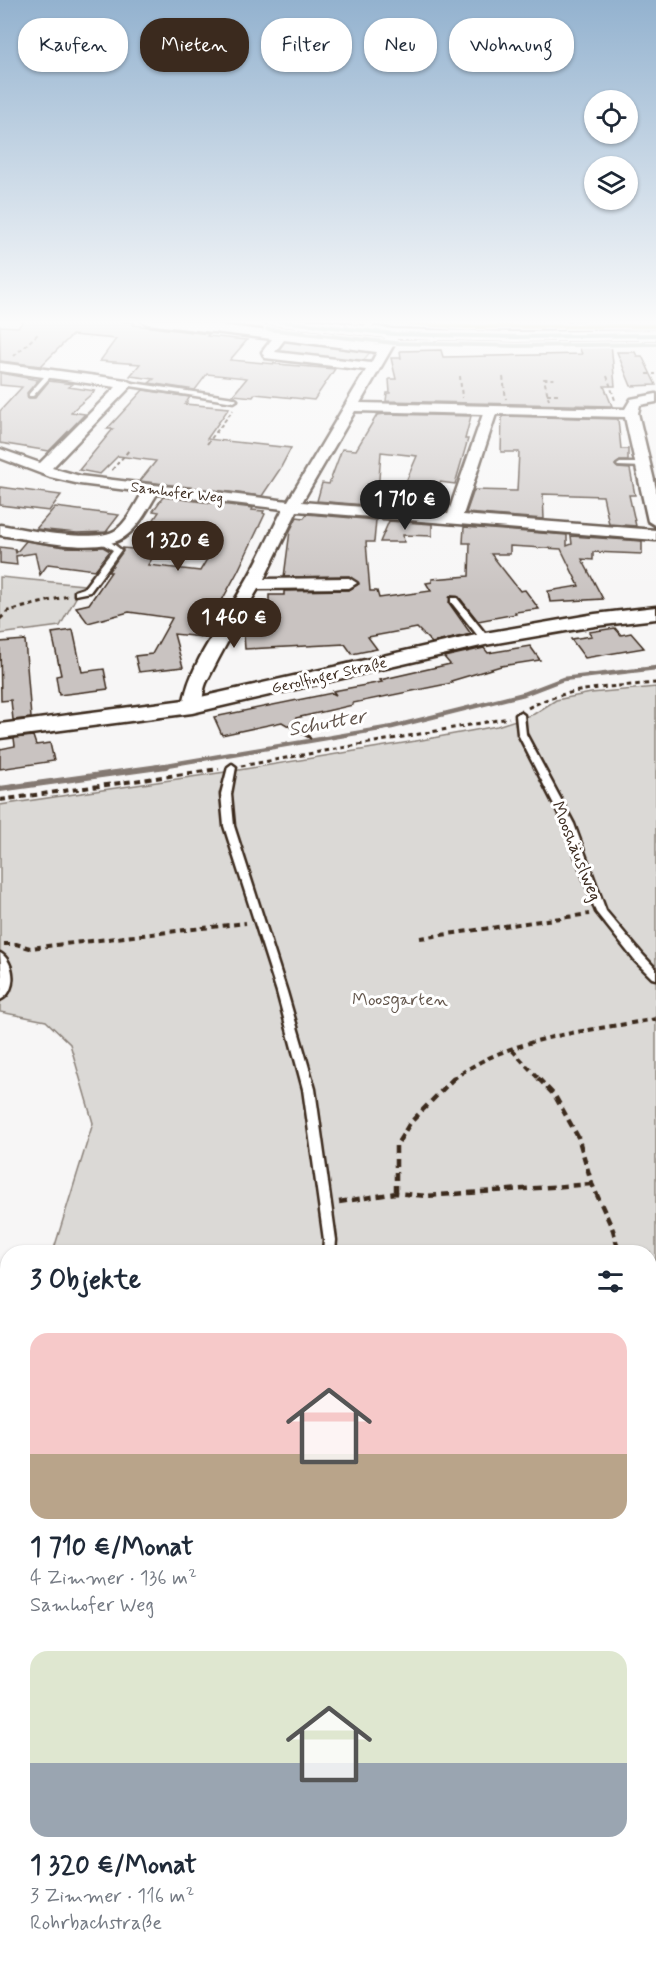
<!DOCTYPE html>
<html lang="de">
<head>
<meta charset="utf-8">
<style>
	:root { --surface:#fff; --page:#f6f6f7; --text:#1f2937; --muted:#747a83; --accent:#3b2a1e }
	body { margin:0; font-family:Mynerve,sans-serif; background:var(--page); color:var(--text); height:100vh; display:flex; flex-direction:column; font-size:22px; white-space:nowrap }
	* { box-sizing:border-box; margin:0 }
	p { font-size:20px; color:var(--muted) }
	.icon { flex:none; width:33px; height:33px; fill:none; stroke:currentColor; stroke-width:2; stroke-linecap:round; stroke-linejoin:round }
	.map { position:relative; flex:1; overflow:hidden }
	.panel { position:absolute; left:0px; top:1245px; width:657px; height:722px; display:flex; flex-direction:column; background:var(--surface); border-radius:24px 24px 0 0; box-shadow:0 2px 4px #0004 }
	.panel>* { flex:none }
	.hud { position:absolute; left:18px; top:18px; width:621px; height:54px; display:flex; gap:12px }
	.tools { position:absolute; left:584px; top:90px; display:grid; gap:12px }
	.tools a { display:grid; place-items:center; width:54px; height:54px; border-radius:50%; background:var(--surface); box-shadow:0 2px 4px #0004; font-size:30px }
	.price { position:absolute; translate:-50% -51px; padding:0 14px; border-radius:21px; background:var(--accent); color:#fff; font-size:20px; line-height:39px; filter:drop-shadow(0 2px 3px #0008) }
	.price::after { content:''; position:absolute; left:50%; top:36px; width:18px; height:14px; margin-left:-9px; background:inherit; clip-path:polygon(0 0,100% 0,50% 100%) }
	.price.current { background:#222; color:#fff }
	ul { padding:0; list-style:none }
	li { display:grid; align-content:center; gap:12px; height:318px; padding:0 30px }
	li span { display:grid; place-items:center; height:186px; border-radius:18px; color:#555 }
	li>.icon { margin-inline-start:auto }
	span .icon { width:108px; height:108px; fill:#fffc; stroke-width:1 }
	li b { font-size:26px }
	h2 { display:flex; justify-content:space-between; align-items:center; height:72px; padding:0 30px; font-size:26px }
	.tag { padding:0 21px; border-radius:24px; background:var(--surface); box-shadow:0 2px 4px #0004; font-size:21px; line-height:54px }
	.tag.current { background:var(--accent); color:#fff }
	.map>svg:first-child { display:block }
	.built { fill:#e9e7e6 }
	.green { fill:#dbd9d6; stroke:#8b827a; stroke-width:1.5 }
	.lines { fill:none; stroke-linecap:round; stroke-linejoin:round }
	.stream-far1 { stroke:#847972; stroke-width:4.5 }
	.stream { stroke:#847972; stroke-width:6 }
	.building { fill:#c9c3c1; stroke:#3b2a1e; stroke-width:1.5; fill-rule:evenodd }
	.service-casing { stroke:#3b2a1e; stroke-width:5 }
	.minor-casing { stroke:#3b2a1e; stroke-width:5 }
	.tertiary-casing { stroke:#3b2a1e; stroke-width:5 }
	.secondary-casing { stroke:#3b2a1e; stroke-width:4 }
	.path-far4 { stroke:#3b2a1e; stroke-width:2; stroke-dasharray:4 3; stroke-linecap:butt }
	.path-far3 { stroke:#3b2a1e; stroke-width:3; stroke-dasharray:4.5 4; stroke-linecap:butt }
	.path-far2 { stroke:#3b2a1e; stroke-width:4; stroke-dasharray:6 4.5; stroke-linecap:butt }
	.path-far1 { stroke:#3b2a1e; stroke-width:4.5; stroke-dasharray:8 5; stroke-linecap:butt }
	.path { stroke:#3b2a1e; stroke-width:6; stroke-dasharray:9 7; stroke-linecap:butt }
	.service { fill:#fff; fill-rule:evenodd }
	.minor { fill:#fff; fill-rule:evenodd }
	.tertiary { fill:#fff; fill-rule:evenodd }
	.secondary { fill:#fff; fill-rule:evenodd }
	.bus-1-casing { stroke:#fff; stroke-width:7 }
	.bus-2-casing { stroke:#fff; stroke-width:7 }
	.bus-3-casing { stroke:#fff; stroke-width:7 }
	.bus-1 { stroke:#92a79c; stroke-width:4 }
	.bus-2 { stroke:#a1a79c; stroke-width:4 }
	.bus-3 { stroke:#afa147; stroke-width:4 }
	.labels { text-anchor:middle; stroke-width:6; stroke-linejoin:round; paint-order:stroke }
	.far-street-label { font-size:15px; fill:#3b2a1e; stroke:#fff }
	.street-label { font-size:18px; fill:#3b2a1e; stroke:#fff }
	.park-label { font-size:18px; fill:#63564c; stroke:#fff }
	.water-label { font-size:20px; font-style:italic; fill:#65584f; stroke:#fff }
</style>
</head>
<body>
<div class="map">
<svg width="656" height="1966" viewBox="0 0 656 1966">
	<rect width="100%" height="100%" fill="#f7f6f6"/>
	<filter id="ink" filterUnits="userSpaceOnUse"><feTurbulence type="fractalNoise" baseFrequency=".0167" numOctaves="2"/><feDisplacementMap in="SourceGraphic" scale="12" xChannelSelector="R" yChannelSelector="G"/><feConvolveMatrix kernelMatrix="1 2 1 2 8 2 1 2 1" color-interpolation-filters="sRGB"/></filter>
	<g filter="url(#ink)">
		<path class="built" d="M 328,320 L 656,320 L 656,328 L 417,330 Z"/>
		<path class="green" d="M 285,341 L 368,350 L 370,352 L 363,361 L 355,363 L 280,355 L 273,351 L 280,342 Z
			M 0,577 L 83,585 L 60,626 L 0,634 Z
			M 656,687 L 656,1966 L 250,1966 L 242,1964 L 120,1964 L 80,1961 L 650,1959 L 650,1252 L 53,1252 L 93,1123 L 70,1044 L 46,1021 L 0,1012 L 0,805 L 239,770 L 422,740 L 497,726 L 534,714 L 556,700 L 591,693 Z
			M 7,1543 L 7,1715 L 0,1714 L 0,1558 Z
			M 0,1722 L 8,1723 L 8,1920 L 0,1932 Z"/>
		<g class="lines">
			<path class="stream-far1" d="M 155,767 L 392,727 L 524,694 L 563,679 L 656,668"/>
			<path class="stream" d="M 0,789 L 166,766"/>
		</g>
		<path class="building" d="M 25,320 L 115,320 L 135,323 L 133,325 L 209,334 L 207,336 L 247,340 L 230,360 L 335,369 L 314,400 L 255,394 L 253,397 L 233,395 L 247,378 L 207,374 L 195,390 L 149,383 L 154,379 L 130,376 L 140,364 L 100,361 L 116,339 L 72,335 L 41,366 L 0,361 L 0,326 L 18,327 Z
			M 568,320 L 609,320 L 609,328 L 571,329 Z
			M 577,343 L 611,343 L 615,386 L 604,386 L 612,406 L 386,401 L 387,393 L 390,393 L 389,379 L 396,379 L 391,358 L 401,358 L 400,351 L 441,350 L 443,357 L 582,354 Z
			M 617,352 L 635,352 L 637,356 L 642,356 L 656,385 L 631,386 Z
			M 0,373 L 38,380 L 27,393 L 29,398 L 35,398 L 49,381 L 73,384 L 69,387 L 95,391 L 71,412 L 85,414 L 49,451 L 0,443 L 0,411 L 22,387 L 0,385 Z
			M 143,390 L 190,397 L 185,404 L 229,408 L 207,439 L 291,448 L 280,469 L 262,496 L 140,481 L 156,461 L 118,456 L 100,474 L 79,470 L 113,429 L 107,429 Z
			M 385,414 L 471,416 L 465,439 L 468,439 L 455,484 L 440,482 L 432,510 L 395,507 L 417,456 L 381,452 L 377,506 L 317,501 L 322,483 L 329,484 L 342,449 L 356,450 L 377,415 Z
			M 502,416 L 618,419 L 621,449 L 628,449 L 628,461 L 620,461 L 615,465 L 618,468 L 630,469 L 635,495 L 629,495 L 636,526 L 609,524 L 603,496 L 543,494 L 544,519 L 466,513 L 474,490 L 517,491 L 519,452 L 501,452 Z
			M 0,487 L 61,495 L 49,511 L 0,505 Z
			M 163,497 L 253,508 L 252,510 L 264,511 L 263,513 L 265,514 L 238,571 L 202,637 L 174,634 L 183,667 L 139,672 L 135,656 L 152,654 L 172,618 L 129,612 L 88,623 L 76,607 L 89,604 L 111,572 L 108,572 L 123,551 L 122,548 L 134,549 L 159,512 L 153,511 ZM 167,534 L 219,539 L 200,571 L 148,565 Z
			M 55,507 L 119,515 L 106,532 L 77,533 L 36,529 Z
			M 307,514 L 376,520 L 374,542 L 366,542 L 370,591 L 377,591 L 379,598 L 431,591 L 426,583 L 432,582 L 432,579 L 469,576 L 470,543 L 463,543 L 464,527 L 567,535 L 567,546 L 572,544 L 571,536 L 642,541 L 642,554 L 593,552 L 593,560 L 582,559 L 603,599 L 550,602 L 548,591 L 579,586 L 561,549 L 510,546 L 510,554 L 491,554 L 520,591 L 525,590 L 539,609 L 515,612 L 516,614 L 478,621 L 459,597 L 451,596 L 449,603 L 471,634 L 432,643 L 417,628 L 368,637 L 377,649 L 352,654 L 345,644 L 245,649 L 244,635 L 255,610 L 269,612 L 269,595 L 284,595 L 284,591 L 349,590 L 359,584 L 349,576 L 284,577 L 290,531 L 297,517 L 304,518 Z
			M 389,521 L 432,524 L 432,536 L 403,535 L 404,542 L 380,542 Z
			M 26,541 L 65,547 L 103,547 L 110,551 L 95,570 L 48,564 L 40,575 L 35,553 L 16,556 L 17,565 L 0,563 L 0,547 L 15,549 L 16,553 Z
			M 615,628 L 621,635 L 631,633 L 644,648 L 585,658 L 571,639 L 592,636 L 589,632 Z
			M 73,630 L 82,672 L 104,669 L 108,689 L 59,695 L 56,676 L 61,675 L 52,633 Z
			M 25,640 L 31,718 L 13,720 L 11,700 L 1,701 L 0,642 Z
			M 530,646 L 540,660 L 501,666 L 451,681 L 452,683 L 353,703 L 353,705 L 296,718 L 311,739 L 282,722 L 222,735 L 214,717 L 332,693 L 336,695 L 333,691 L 382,682 L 380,680 L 450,664 L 444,657 L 484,648 L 488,653 Z
			M 33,736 L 36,745 L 50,743 L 54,761 L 0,769 L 0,749 L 15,746 L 14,738 Z"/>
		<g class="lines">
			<defs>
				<path id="service" d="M 372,320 L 378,321 L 364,333 L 360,333 L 360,331 Z
					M 45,372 L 49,372 L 50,377 L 33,396 L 29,396 L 29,394 L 44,377 Z
					M 126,382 L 234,398 L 237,400 L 234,402 L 124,385 L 124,383 Z
					M 620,463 L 643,463 L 646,465 L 643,467 L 618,466 L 617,465 Z
					M 101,539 L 107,539 L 121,550 L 90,592 L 75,595 L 75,591 L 84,588 L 113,550 L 101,543 Z
					M 451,598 L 457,598 L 488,637 L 488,641 L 482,641 L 451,602 Z
					M 520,712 L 524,715 L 526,734 L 574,824 L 606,911 L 643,955 L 656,969 L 656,979 L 652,978 L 635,961 L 596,912 L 564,824 L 518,734 L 516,715 Z
					M 232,764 L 236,767 L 231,794 L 234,826 L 287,992 L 315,1089 L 336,1240 L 335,1252 L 323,1252 L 324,1240 L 303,1089 L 277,992 L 224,826 L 221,794 L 228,767 Z
					M 0,953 C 15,961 18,992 0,1000 L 2,983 Z
					M 656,1266 L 656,1276 L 650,1278 L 650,1268 Z
					M 650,1485 L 656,1489 L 656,1518 L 651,1516 L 650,1513 Z
					M 8,1934 L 8,1959 L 0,1964 L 0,1939 Z"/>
				<path id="minor" d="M 141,320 L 180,320 L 381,345 L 390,331 L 398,331 L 400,334 L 360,403 L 625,409 L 631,399 L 656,394 L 656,402 L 640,405 L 638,413 L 656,489 L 656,526 L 648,521 L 625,417 L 496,414 L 463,515 L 656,530 L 656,540 L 297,511 L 264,579 L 349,578 L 357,583 L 349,588 L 258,589 C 239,620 222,651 206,683 C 202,692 204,702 198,710 L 186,710 L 183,706 C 190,661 223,623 245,583 C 259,559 270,534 283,509 L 157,494 C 148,508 140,525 127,535 C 102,557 31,539 0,535 L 0,525 C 24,529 96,544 116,530 C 128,521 135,505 143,492 L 80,484 L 50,477 L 0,458 L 0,449 L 40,463 L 116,387 L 0,371 L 0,363 L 126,380 L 133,384 L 52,468 L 80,476 L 288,501 L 366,370 L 265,358 L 262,352 L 272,339 L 147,324 ZM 284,340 L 377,352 L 371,363 L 275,352 ZM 355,411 L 483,414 L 448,514 L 302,502 Z"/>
				<path id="tertiary" d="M 656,607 L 656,619 L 595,626 L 485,645 L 192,713 L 0,738 L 0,724 L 192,699 L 485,633 L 595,614 Z"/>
				<path id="secondary" d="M 260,320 L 318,320 L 394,329 L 516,332 L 656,330 L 656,340 L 516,342 L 394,339 L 268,325 Z"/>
			</defs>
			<use href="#service" class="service-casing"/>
			<use href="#minor" class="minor-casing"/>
			<use href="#tertiary" class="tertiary-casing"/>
			<use href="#secondary" class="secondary-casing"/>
			<path class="path-far4" d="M 14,356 L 38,334
				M 646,374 L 656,374
				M 460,376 L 462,398
				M 607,376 L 615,400
				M 503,377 L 506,399
				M 547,394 L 560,394
				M 549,400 L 544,379 L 557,379
				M 207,444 L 233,410
				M 112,470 L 130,449"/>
			<path class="path-far3" d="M 0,619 L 8,611 L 68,596
				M 528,708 C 567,687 613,687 656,683
				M 241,766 L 509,718"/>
			<path class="path-far2" d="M 0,800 L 219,769
				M 420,938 L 589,914
				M 4,944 L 16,944 L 30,948 L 246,923
				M 512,1050 L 540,1080
				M 452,1080 C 509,1036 589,1031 656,1019"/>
			<path class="path-far1" d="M 538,1078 L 555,1096 L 578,1137 L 592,1184 L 613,1230 L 619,1252
				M 396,1193 L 396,1146 L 410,1123 L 454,1078
				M 339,1202 L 396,1193 L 426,1196 L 592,1184"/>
			<path class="path" d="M 650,1676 L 656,1674
				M 650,1874 L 656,1872"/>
			<use href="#service" class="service"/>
			<use href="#minor" class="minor"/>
			<use href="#tertiary" class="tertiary"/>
			<use href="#secondary" class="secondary"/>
			<defs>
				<path id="bus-1" d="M 272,320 L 394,334 L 516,337 L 656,335"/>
				<path id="bus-2" d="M 267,329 L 394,343 L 516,346 L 656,344"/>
				<path id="bus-3" d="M 354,320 L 467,327 L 656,326"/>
			</defs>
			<use href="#bus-1" class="bus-1-casing"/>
			<use href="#bus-2" class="bus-2-casing"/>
			<use href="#bus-3" class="bus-3-casing"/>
			<use href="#bus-1" class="bus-1"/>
			<use href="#bus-2" class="bus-2"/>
			<use href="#bus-3" class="bus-3"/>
		</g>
	</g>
	<linearGradient id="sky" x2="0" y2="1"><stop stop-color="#93b2cf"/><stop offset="0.54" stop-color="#fbfbfb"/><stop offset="1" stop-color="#fbfbfb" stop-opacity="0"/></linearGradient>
	<rect width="656" height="596" fill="url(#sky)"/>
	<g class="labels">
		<g class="far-street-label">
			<text transform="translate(177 492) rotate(7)" y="5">Samhofer Weg</text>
			<text transform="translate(329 675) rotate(-13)" y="5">Gerolfinger Straße</text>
		</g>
		<g class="street-label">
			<text transform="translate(577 851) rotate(68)" y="6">Mooshäuslweg</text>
		</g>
		<g class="park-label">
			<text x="400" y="1005">Moosgarten</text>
		</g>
		<g class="water-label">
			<text transform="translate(327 722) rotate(-10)" y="7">Schutter</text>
		</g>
	</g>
</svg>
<div class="tools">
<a><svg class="icon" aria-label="locate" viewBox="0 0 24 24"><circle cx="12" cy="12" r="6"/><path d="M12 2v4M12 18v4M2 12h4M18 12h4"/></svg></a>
<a><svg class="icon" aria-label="layers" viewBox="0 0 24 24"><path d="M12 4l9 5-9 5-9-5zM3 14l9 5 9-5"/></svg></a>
</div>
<b class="price current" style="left:405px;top:531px">1 710 €</b>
<b class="price" style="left:178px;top:572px">1 320 €</b>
<b class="price" style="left:234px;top:649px">1 460 €</b>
<div class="hud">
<a class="tag">Kaufen</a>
<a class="tag current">Mieten</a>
<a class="tag">Filter</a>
<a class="tag">Neu</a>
<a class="tag">Wohnung</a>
</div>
<section class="panel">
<h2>3 Objekte<svg class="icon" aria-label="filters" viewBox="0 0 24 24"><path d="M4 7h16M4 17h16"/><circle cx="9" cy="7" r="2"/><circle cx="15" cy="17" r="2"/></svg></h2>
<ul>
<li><span style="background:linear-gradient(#f6c9c9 65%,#b9a48a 0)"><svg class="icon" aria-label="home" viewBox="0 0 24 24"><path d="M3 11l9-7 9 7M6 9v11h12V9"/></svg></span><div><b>1 710 €/Monat</b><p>4 Zimmer · 136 m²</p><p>Samhofer Weg</p></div></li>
<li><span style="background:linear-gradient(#dfe7d0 60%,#9aa5b1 0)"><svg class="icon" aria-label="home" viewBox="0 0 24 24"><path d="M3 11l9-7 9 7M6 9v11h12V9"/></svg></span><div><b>1 320 €/Monat</b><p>3 Zimmer · 116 m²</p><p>Rohrbachstraße</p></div></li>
</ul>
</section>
</div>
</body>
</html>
